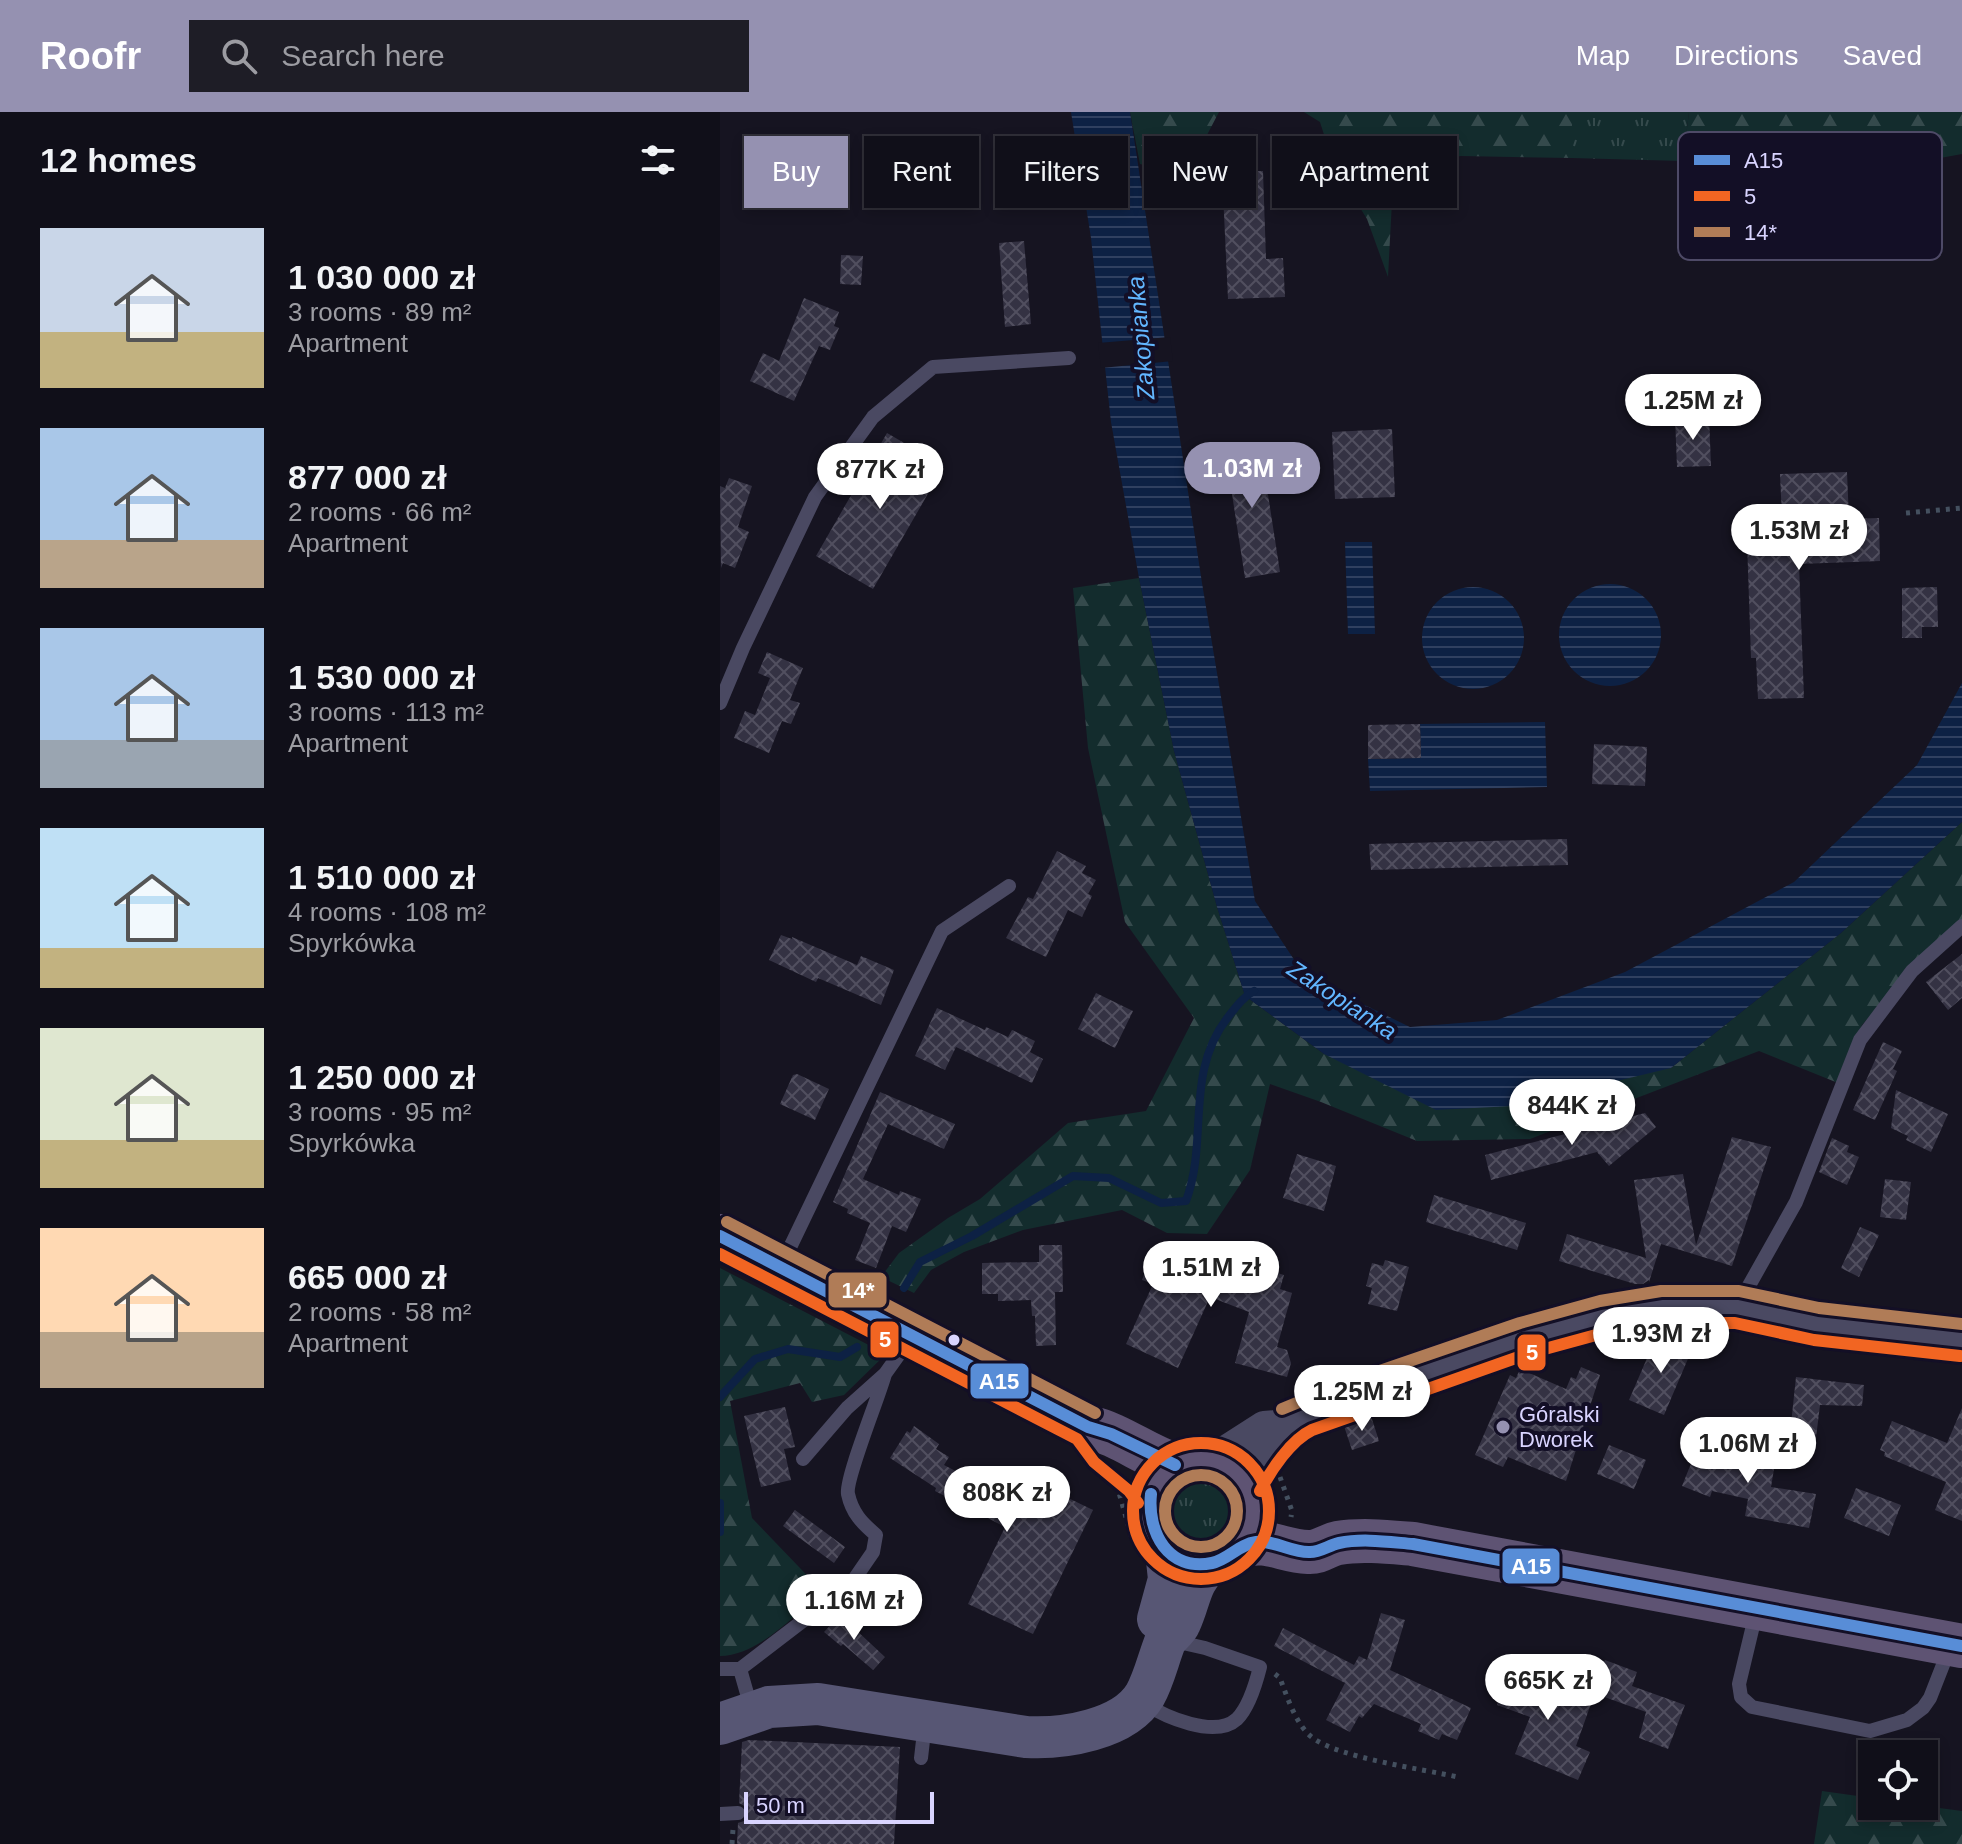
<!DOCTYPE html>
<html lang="en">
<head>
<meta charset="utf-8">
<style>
	:root { --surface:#100f19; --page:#1e1d26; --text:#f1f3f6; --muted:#9c9ca2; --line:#302f38; --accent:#9591b1 }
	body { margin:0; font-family:Helvetica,sans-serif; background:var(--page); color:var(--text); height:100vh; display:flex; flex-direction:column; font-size:30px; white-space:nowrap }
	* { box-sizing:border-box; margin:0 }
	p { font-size:26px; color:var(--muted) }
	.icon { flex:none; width:44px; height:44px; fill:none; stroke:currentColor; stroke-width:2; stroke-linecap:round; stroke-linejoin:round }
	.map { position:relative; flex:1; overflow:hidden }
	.details { display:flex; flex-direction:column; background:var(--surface); width:720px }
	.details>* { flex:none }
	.banner { position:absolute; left:24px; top:24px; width:760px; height:72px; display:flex; gap:16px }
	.controls { position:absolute; left:1138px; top:1628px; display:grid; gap:16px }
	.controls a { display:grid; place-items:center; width:80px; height:80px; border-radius:0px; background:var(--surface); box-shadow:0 4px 12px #0003,0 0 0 2px var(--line); font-size:40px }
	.scale { position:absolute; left:24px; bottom:20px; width:190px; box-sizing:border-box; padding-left:8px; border:4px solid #d9d4ff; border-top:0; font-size:22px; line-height:28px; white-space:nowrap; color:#d9d4ff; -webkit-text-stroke:6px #130f26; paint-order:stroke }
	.price { position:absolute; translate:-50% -68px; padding:0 18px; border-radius:28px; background:#fff; color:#222; font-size:26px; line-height:52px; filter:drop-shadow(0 2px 4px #0008) }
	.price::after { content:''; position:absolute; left:50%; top:48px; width:24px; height:18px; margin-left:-12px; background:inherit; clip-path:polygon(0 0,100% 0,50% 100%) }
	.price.active { background:var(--accent); color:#fff }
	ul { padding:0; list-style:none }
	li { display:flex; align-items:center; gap:24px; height:200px; padding:0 40px }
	li span { display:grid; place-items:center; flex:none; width:224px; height:160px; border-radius:0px; color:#555 }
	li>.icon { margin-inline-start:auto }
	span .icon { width:96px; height:96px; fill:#fffc; stroke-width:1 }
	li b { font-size:34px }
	h2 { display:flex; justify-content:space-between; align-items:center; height:96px; padding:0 40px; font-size:34px }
	.chip { padding:0 28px; border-radius:0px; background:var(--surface); box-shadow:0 4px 12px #0003,0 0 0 2px var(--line); font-size:28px; line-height:72px }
	.chip.active { background:var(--accent); color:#fff }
	header { display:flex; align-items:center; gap:48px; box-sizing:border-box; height:112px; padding:0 40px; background:var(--accent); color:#fff }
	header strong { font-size:38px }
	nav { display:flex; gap:44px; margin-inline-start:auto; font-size:28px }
	.search { width:560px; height:72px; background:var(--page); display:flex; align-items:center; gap:20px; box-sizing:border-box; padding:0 28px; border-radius:0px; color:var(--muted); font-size:30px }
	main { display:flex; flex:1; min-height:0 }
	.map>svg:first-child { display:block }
	.grass { fill:url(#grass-tufts) }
	.forest { fill:url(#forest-firs) }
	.water { fill:url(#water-rules) }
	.pier { fill:#161421 }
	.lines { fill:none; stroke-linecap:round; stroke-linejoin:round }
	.stream { stroke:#0d2144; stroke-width:8 }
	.building { fill:url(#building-cross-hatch) }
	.path { stroke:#44505f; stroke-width:5; stroke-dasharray:4 6; stroke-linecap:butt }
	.lane { stroke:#4a4962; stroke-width:14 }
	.street { stroke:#4a4962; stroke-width:30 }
	.secondary { stroke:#575674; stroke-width:42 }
	.primary { stroke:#5e5373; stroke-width:44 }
	.bus-1-casing { stroke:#130f26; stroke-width:18 }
	.bus-2-casing { stroke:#130f26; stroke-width:18 }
	.bus-3-casing { stroke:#130f26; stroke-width:18 }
	.bus-1 { stroke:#588dd7; stroke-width:12 }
	.bus-2 { stroke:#f26522; stroke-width:12 }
	.bus-3 { stroke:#b07c57; stroke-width:12 }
	.bus-dot { fill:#d9d4ff; stroke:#130f26; stroke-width:3 }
	.poi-dot { fill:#9591b1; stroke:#130f26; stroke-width:3 }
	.labels { text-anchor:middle; stroke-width:8; stroke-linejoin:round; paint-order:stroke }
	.poi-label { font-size:22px; fill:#d9d4ff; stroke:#130f26; text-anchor:start }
	.water-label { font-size:24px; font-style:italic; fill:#62b6ff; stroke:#130f26 }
	.key { fill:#130f26; stroke:#4e4a67; stroke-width:2 }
	.key-label { font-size:22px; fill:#d9d4ff }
	.line-badge { stroke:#130f26; stroke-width:3 }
	.badge-label { font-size:22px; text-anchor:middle; font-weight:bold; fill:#fff }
</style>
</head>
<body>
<header>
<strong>Roofr</strong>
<div class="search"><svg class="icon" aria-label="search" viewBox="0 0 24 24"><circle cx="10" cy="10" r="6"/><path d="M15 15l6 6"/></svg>Search here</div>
<nav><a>Map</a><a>Directions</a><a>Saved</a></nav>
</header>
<main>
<section class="details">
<h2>12 homes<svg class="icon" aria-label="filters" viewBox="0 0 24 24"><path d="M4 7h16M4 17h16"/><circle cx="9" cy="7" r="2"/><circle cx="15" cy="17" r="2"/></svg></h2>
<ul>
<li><span style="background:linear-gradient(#c9d6e8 65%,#c2b280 0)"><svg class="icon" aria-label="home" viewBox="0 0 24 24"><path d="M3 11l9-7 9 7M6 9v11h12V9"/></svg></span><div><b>1 030 000 zł</b><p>3 rooms · 89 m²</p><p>Apartment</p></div></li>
<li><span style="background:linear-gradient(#a9c7e8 70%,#b9a48a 0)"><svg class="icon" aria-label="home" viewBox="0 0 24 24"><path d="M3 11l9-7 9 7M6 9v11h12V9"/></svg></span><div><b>877 000 zł</b><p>2 rooms · 66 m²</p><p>Apartment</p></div></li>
<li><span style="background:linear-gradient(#a9c7e8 70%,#9aa5b1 0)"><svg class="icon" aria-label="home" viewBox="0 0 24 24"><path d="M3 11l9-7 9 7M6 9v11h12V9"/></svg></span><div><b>1 530 000 zł</b><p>3 rooms · 113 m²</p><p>Apartment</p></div></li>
<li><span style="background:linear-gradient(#bfe0f5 75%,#c2b280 0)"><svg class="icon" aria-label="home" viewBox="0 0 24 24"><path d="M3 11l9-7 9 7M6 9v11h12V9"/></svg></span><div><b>1 510 000 zł</b><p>4 rooms · 108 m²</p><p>Spyrkówka</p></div></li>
<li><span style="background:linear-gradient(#dfe7d0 70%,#c2b280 0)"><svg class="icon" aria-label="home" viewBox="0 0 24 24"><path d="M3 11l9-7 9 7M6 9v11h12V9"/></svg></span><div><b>1 250 000 zł</b><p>3 rooms · 95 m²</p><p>Spyrkówka</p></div></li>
<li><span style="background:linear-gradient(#ffd9b3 65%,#b9a48a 0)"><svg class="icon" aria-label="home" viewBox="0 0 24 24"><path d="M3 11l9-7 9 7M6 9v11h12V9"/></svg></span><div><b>665 000 zł</b><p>2 rooms · 58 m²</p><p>Apartment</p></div></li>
</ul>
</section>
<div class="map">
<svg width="1242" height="1732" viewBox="0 0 1242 1732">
	<defs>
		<pattern id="grass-tufts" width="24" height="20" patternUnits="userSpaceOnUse" patternTransform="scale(2)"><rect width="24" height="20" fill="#132c2d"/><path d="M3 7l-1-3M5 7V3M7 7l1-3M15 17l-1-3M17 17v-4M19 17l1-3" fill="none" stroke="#354a4c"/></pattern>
		<pattern id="forest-firs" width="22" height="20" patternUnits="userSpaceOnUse" patternTransform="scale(2)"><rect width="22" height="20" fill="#132c2d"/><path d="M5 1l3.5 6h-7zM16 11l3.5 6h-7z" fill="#354a4c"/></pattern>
		<pattern id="water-rules" width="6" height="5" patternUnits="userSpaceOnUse" patternTransform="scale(2)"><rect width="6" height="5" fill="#0d2144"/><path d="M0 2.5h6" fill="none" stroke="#304060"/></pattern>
		<pattern id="building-cross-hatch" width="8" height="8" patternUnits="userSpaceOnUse" patternTransform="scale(2)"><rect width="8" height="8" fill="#343243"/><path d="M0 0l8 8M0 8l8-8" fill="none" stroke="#514f5f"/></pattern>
	</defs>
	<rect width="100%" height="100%" fill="#161421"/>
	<path class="grass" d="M 852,0 L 969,0 L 963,49 L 852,46 Z
		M451 1399a31 31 0 1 1 62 0a31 31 0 1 1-62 0Z"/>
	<path class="forest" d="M 410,0 L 499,0 L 466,63 L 420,52 Z
		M 584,0 L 852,0 L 852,46 L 741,44 L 674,51 L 668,165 L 647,107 L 614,54 L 600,10 Z
		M 969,0 L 1242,0 L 1242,42 L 1165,56 L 1141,43 L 963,49 Z
		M 419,466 L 454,639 L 497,795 L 525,884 L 604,942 L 951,956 L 1121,821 L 1242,710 L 1242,808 L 1217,828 L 1142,913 L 1118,971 L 1039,939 L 810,1027 L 697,1029 L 601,990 L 550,972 L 530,1058 L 487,1122 L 447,1121 L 402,1098 L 303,1118 L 244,1140 L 211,1158 L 194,1181 L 161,1165 L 179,1141 L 228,1106 L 260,1087 L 348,1011 L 426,999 L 474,906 L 405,810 L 368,636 L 353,476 Z
		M 0,1156 L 166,1242 L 124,1283 L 92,1290 L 80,1271 L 10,1289 L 32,1406 L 103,1480 C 74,1503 39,1543 0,1544 Z
		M 1102,1679 L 1152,1686 L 1152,1694 L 1204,1694 L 1242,1699 L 1242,1732 L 1094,1732 Z"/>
	<path class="water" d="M 351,0 L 410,0 L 482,471 L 535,789 L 585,864 L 690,915 L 777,908 L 905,860 L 1074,770 L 1197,653 L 1242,571 L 1242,710 L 1121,821 L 951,956 L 793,994 L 716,998 L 604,942 L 525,884 L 497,795 L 454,639 L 419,466 L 391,310 L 371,126 Z
		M 625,430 L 652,430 L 655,522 L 628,522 Z
		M839 523a51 51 0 1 1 102 0a51 51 0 1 1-102 0Z
		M702 526a51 51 0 1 1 102 0a51 51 0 1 1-102 0Z
		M 825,610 L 827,675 L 650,679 L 648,647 L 701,646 L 700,612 Z"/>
	<path class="pier" d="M 450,225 L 453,249 L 381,256 L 378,231 Z"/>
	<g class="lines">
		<path class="stream" d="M 184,1176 L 200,1150 L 252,1124 L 353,1064 L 389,1066 L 441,1091 L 466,1089 C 489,1028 464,961 508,905 C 516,895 523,885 534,879
			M 0,1285 L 35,1247 L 68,1237 L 120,1245 L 137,1235
			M 0,1391 L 0,1420"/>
	</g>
	<path class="building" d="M 543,59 L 546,147 L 563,146 L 565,185 L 508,187 L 502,60 Z
		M 304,129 L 311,212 L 285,215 L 279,131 Z
		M 121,143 L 143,144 L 141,173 L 120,172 Z
		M 84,186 L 119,200 L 114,214 L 119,216 L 110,238 L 99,234 L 74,289 L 30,269 L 43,241 L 59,249 Z
		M 989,304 L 991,354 L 957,355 L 955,305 Z
		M 672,317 L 675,385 L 615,387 L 612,320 Z
		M 167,321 L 224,354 L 153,477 L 96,444 Z
		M 540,331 L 560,460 L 525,466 L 505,337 Z
		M 1127,360 L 1129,407 L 1159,406 L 1160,449 L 1079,452 L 1084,586 L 1038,587 L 1036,546 L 1031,546 L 1027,429 L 1063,427 L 1060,362 Z
		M 9,366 L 32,374 L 18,415 L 29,420 L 15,456 L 3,451 L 1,456 L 0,374 L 5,376 Z
		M 1217,475 L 1218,515 L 1202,515 L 1202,526 L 1182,526 L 1182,476 Z
		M 47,540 L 83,556 L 70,588 L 80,591 L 71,612 L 62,609 L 49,641 L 14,626 L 25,599 L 35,603 L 50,566 L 38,561 Z
		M 700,612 L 701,646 L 648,647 L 648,613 Z
		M 874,632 L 927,635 L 925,674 L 872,672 Z
		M 847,727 L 848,753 L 651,758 L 649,732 Z
		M 337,739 L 366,754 L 362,761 L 376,768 L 368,782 L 372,784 L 362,805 L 348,798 L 326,845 L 286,826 L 308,785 L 313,787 Z
		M 61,823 L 72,827 L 72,825 L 137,853 L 141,844 L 174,858 L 161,893 L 98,866 L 96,870 L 49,848 Z
		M 1242,842 L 1242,886 L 1228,898 L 1206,870 Z
		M 376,881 L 413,899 L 395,936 L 358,917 Z
		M 217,896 L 265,918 L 266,915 L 288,925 L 292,918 L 315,929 L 310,940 L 323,947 L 312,971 L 236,935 L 225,958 L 195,944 Z
		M 1163,930 L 1182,939 L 1173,957 L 1177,959 L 1155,1008 L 1133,998 Z
		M 77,962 L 109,977 L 95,1008 L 60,992 L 73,963 Z
		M 1176,978 L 1228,1002 L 1211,1040 L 1186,1028 L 1188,1024 L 1171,1016 Z
		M 160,980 L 235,1012 L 224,1037 L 168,1012 L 143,1067 L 179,1083 L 180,1079 L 201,1087 L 186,1120 L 172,1114 L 156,1156 L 135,1148 L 150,1111 L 127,1101 L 128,1097 L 113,1090 Z
		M 925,1001 L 936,1015 L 889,1054 L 877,1040 L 771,1068 L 765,1043 Z
		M 1012,1025 L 1051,1035 L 1012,1154 L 941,1132 L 929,1170 L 929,1168 L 923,1172 L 915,1172 L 839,1149 L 847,1122 L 926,1146 L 914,1068 L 963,1062 L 976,1133 Z
		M 1112,1026 L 1129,1034 L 1127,1040 L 1139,1045 L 1127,1073 L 1099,1060 Z
		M 577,1042 L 616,1054 L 604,1099 L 563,1086 Z
		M 1165,1067 L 1191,1070 L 1186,1108 L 1160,1105 Z
		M 714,1083 L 806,1111 L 797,1138 L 706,1110 Z
		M 1140,1115 L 1159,1123 L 1139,1165 L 1121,1156 Z
		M 319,1133 L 342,1133 L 343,1180 L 335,1180 L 336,1233 L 316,1234 L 315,1204 L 312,1204 L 311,1188 L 278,1189 L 278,1182 L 262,1182 L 262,1151 L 319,1150 Z
		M 434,1137 L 457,1147 L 460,1139 L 486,1150 L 488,1144 L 535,1163 L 538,1155 L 564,1163 L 560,1177 L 572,1181 L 557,1235 L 567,1238 L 571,1251 L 567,1265 L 515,1251 L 529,1200 L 490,1185 L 458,1256 L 406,1232 L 433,1172 L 422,1168 Z
		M 665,1148 L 689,1155 L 677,1199 L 648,1192 L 652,1176 L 646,1174 L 652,1151 L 663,1154 Z
		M 948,1225 L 973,1235 L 944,1303 L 909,1288 L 934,1230 L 944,1234 Z
		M 861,1255 L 880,1263 L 846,1369 L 788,1345 L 783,1355 L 755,1343 L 790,1263 L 796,1266 L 800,1257 L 846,1277 L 851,1265 L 856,1267 Z
		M 1076,1265 L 1144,1273 L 1142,1294 L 1100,1293 L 1095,1334 L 1069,1331 Z
		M 65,1295 L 75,1335 L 64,1337 L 71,1368 L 41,1375 L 24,1304 Z
		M 1242,1296 L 1242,1409 L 1215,1398 L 1226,1370 L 1164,1344 L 1165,1340 L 1160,1338 L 1172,1309 L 1227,1331 Z
		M 651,1304 L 659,1329 L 632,1338 L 624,1314 Z
		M 194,1314 L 219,1332 L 216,1337 L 229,1345 L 224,1353 L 297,1391 L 309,1367 L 373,1398 L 313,1522 L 248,1492 L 285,1415 L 215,1379 L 216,1376 L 170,1346 L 187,1319 L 190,1321 Z
		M 980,1329 L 1035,1350 L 1037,1341 L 1056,1345 L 1051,1375 L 1096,1382 L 1089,1416 L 1025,1404 L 1028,1387 L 992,1379 L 990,1385 L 962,1374 Z
		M 889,1333 L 926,1348 L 914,1377 L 877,1362 Z
		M 1136,1376 L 1181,1393 L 1169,1424 L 1124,1406 Z
		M 75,1398 L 125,1435 L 114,1451 L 63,1414 Z
		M 661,1501 L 685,1508 L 670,1558 L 751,1596 L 737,1628 L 722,1622 L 719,1628 L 698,1619 L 701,1612 L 654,1592 L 642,1606 L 639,1604 L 630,1620 L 606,1608 L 625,1571 L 554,1534 L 563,1516 L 634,1553 L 639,1544 L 647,1548 Z
		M 120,1503 L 165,1545 L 153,1558 L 123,1532 L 121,1534 L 104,1520 Z
		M 885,1548 L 917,1560 L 912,1574 L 965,1593 L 948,1637 L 919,1626 L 926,1600 L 865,1578 L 870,1564 L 880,1562 Z
		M 791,1556 L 873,1586 L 856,1634 L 870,1640 L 858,1668 L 795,1642 L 810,1605 L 777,1593 Z
		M 29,1628 L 180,1635 L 174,1732 L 17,1732 L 18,1711 L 24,1709 L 28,1701 L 26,1695 L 19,1691 L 22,1630 Z"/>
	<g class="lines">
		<path class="path" d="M 1186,401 L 1242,396
			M 394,1363 L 413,1430
			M 560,1365 L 572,1399 L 571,1405
			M 555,1562 L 560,1566 C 567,1585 577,1615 593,1626 C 620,1646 702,1657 738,1665
			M 12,1732 L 13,1717"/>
		<path class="lane" d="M 0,591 L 23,536 L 95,385 L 153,305 L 213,255 L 349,246
			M 63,1150 L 222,819 L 289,774
			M 1017,1195 L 1076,1090 L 1140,928 L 1192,859 L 1242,814
			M 83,1347 L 127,1296 L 165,1262 L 190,1227
			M 1036,1501 L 1019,1572 L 1021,1585 L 1032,1595 L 1150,1619 L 1187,1608 L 1203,1596 L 1210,1586 L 1230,1535
			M 0,1557 L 20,1557 L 131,1472 L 153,1440 L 156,1423 C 142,1411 132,1401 128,1382 C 125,1367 159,1285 165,1262
			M 20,1557 L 32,1599
			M 424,1591 C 445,1605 495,1627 517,1607 C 529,1595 536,1571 540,1555 L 485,1536 L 454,1529
			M 201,1646 L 205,1611
			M 0,1702 L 18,1701"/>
		<path class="street" d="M 491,1348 L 544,1314 L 568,1312 L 630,1286 L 805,1226 L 884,1204 L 943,1195 L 1017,1195 L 1096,1212 L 1242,1228
			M 526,1372 C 536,1344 555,1336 568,1312"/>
		<path class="secondary" d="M 438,1507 L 449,1467 L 446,1439
			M 0,1612 L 49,1595 L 98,1592 L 306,1625 C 343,1627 404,1618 425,1583 C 434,1567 438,1548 445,1530 C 448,1523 457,1519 460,1511 C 471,1487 469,1471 490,1451"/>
		<path class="primary" d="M 0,1124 L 368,1315 C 400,1322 424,1343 455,1353
			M429 1399a52 52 0 1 1 104 0a52 52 0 1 1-104 0Z
			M 521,1434 C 548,1426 562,1439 588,1440 C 600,1441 607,1433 618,1431 C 642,1427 669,1430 693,1432 L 1242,1534"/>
		<defs>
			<path id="bus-1" d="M 0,1124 L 368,1315 L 391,1322 L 455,1353
				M 431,1382 C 427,1420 448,1460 492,1451 C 508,1448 519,1432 536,1430 C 555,1428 572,1441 590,1440 C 601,1440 609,1433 619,1431 C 643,1426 669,1430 693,1432 L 1242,1534"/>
			<path id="bus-2" d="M 0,1142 L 357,1327 L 374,1350 L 409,1379 L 418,1391
				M413 1399a68 68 0 1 1 136 0a68 68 0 1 1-136 0Z
				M 540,1379 C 551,1358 571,1328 592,1318 L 810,1241 L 887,1220 L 944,1211 L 1015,1211 L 1094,1228 L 1240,1244"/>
			<path id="bus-3" d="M 7,1110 L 375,1301
				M 562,1297 L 625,1271 L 800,1211 L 880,1189 L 941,1179 L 1019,1179 L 1099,1196 L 1242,1212
				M445 1399a36 36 0 1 1 72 0a36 36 0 1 1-72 0Z"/>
		</defs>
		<use href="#bus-1" class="bus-1-casing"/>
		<use href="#bus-2" class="bus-2-casing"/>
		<use href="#bus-3" class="bus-3-casing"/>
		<use href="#bus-1" class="bus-1"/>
		<use href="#bus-2" class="bus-2"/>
		<use href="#bus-3" class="bus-3"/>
	</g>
	<circle class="bus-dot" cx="234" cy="1228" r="7"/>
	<circle class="poi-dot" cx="783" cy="1315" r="8"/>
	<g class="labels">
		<g class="poi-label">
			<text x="799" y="1310">Góralski<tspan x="799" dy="25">Dworek</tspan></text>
		</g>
		<g class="water-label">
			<text transform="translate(421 226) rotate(-95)" y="8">Zakopianka</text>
			<text transform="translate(622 888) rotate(33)" y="8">Zakopianka</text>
		</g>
	</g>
	<rect x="958" y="20" width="264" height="128" rx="12" class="key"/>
	<rect x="974" y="43" width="36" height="10" fill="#588dd7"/>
	<rect x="974" y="79" width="36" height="10" fill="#f26522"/>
	<rect x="974" y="115" width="36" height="10" fill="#b07c57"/>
	<g class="key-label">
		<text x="1024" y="56">A15</text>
		<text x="1024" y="92">5</text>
		<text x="1024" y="128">14*</text>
	</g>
	<g class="line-badge">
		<rect x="107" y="1159" width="61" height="38" rx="8" fill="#b07c57"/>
		<rect x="149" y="1208" width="31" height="39" rx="8" fill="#f26522"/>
		<rect x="796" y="1221" width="31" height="39" rx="8" fill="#f26522"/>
		<rect x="249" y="1250" width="61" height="38" rx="8" fill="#588dd7"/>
		<rect x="781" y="1435" width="60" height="38" rx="8" fill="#588dd7"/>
	</g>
	<g class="badge-label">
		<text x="138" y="1186">14*</text>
		<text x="165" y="1235">5</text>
		<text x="812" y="1248">5</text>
		<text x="279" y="1277">A15</text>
		<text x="811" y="1462">A15</text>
	</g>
</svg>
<div class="controls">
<a><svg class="icon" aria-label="locate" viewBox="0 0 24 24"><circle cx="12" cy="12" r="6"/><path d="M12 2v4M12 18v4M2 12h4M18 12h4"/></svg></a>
</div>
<div class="scale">50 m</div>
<b class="price" style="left:973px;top:330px">1.25M zł</b>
<b class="price active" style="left:532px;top:398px">1.03M zł</b>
<b class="price" style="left:160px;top:399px">877K zł</b>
<b class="price" style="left:1079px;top:460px">1.53M zł</b>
<b class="price" style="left:852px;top:1035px">844K zł</b>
<b class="price" style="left:491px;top:1197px">1.51M zł</b>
<b class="price" style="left:941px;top:1263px">1.93M zł</b>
<b class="price" style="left:642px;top:1321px">1.25M zł</b>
<b class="price" style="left:1028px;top:1373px">1.06M zł</b>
<b class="price" style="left:287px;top:1422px">808K zł</b>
<b class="price" style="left:134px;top:1530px">1.16M zł</b>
<b class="price" style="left:828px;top:1610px">665K zł</b>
<div class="banner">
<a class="chip active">Buy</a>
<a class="chip">Rent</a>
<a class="chip">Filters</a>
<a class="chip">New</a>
<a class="chip">Apartment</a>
</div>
</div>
</main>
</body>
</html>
